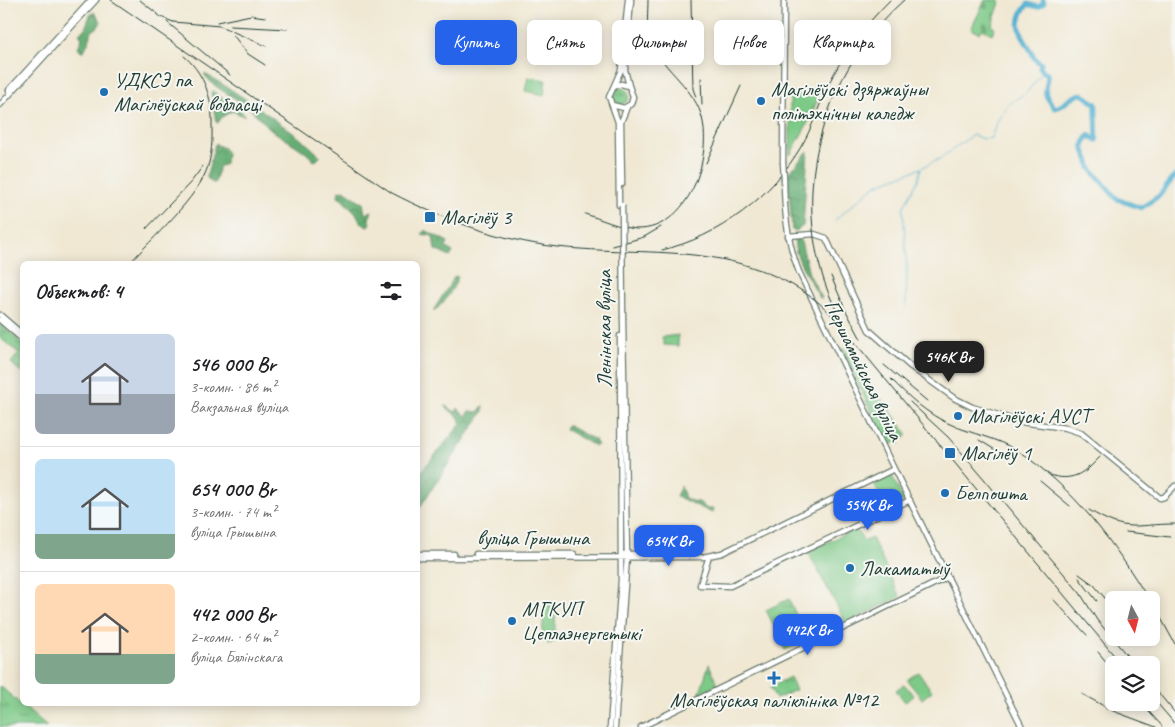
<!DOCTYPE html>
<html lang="ru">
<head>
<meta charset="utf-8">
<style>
	:root { --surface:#fff; --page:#f2f2f2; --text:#202124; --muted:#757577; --line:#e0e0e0; --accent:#2563eb }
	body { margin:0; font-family:Caveat,sans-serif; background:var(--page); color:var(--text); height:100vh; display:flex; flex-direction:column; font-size:19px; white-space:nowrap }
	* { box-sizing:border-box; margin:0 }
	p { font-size:16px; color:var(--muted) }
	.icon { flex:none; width:28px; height:28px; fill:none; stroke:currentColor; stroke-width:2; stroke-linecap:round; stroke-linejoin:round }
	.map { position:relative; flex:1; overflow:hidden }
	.details { position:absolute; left:20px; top:261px; width:400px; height:445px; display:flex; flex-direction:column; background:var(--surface); border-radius:8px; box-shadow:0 2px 12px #0003 }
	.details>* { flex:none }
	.hud { position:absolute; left:435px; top:20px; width:475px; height:45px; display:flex; gap:10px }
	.needle { width:32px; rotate:173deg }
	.buttons { position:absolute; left:1105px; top:591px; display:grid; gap:10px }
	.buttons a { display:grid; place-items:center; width:55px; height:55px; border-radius:8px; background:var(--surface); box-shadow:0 2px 12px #0003; font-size:25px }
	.price { position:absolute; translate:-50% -42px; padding:0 11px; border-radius:10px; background:var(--accent); color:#fff; font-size:16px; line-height:32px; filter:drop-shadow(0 1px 2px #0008) }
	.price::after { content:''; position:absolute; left:50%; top:30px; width:15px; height:11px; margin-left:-8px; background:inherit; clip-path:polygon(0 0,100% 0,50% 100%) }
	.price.current { background:#222; color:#fff }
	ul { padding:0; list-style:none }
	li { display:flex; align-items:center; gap:15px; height:125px; padding:0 15px }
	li+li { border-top:1px solid var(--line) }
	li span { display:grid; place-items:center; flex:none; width:140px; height:100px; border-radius:8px; color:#555 }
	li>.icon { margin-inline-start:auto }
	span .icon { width:60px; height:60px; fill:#fffc; stroke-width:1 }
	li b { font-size:21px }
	h2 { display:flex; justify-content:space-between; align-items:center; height:60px; padding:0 15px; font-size:21px }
	.chip { padding:0 18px; border-radius:8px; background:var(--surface); box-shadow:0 2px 12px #0003; font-size:18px; line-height:45px }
	.chip.current { background:var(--accent); color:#fff }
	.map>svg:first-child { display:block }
	.grass { fill:url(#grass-tufts); stroke:#4e835e }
	.forest { fill:url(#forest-crowns); stroke:#427554 }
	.cemetery { fill:url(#cemetery-stones); stroke:#4e835e }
	.pitch { fill:#7dc987; stroke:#4e835e }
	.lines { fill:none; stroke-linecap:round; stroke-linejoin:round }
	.stream { stroke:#52b1d0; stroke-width:1 }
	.river { stroke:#52b1d0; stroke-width:5 }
	.major-casing { stroke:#68796c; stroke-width:7 }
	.major { stroke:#fff; stroke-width:4.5 }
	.rail { stroke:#1f3d34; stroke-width:1 }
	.major-bridge-casing { stroke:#68796c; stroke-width:7; stroke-linecap:butt }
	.major-bridge { stroke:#fff; stroke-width:4.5 }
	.poi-dot { fill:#1f6fb2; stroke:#f6f6f2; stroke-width:2 }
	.labels { text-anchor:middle; stroke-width:4; stroke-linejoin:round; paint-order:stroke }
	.poi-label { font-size:21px; fill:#1f3d34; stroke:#f6f6f2; text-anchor:start }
	.street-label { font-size:21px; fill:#1f3d34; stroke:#f6f6f2 }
</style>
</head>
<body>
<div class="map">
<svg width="1175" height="727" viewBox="0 0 1175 727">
	<defs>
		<pattern id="grass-tufts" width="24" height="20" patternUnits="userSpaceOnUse" patternTransform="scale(1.25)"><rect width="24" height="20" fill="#7dc987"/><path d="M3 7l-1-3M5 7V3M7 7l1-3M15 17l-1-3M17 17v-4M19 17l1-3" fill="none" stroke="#66a46f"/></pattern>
		<pattern id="forest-crowns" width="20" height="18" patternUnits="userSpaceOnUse" patternTransform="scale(1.25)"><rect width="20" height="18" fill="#66ad74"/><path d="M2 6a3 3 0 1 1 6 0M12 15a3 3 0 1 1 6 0" fill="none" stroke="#538e60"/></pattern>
		<pattern id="cemetery-stones" width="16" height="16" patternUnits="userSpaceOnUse" patternTransform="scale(1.25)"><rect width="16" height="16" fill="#7dc987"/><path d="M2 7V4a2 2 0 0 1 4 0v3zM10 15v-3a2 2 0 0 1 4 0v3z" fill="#66a46f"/></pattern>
	</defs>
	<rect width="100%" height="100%" fill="#f6f6f2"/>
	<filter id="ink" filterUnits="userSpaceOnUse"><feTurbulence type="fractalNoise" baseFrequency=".02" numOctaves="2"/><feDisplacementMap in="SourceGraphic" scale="10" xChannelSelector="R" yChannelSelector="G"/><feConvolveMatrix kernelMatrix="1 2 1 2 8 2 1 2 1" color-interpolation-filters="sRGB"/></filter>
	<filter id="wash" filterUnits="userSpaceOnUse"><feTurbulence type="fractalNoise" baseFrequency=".0096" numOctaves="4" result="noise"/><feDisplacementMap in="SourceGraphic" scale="20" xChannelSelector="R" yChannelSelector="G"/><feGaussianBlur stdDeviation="1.12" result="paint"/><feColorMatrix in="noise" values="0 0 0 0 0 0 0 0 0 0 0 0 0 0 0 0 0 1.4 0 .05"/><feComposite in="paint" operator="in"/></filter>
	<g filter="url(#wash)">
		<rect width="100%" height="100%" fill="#f0e8d3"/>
		<path class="grass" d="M 528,77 L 546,80 L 544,95 L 525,91 Z
			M613 96a8 8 0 1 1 16 0a8 8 0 1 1-16 0Z
			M 822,88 L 810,119 L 790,155 L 790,93 Z
			M 0,323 L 22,343 L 22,373 L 11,363 L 19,353 L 0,338 Z
			M 678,335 L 678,346 L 664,345 L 662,337 Z
			M 844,348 L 908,435 L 899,440 L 900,444 L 896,442 L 888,446 L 841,349 Z
			M 891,474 L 904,501 L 886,509 L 873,482 Z
			M 789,599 L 807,640 L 785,650 L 766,610 Z
			M 709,664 L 718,685 L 700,694 L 700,692 Z
			M 790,677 L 796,690 L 776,699 L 770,687 Z
			M 0,686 L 47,727 L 0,727 Z"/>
		<path class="forest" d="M 94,12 L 101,21 L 98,27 L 91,32 L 91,36 L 84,51 L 81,51 L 78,47 L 82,39 L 79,33 L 85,29 L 90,15 Z
			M 204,74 C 217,78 316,146 320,157 L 317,160 L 314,161 C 306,150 284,139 273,131 C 262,122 253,109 241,102 C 228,94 213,87 204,74 Z
			M 213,90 C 221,101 239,103 244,116 L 232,111 L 222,117 L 218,123 L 216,122 L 211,93 Z
			M 215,144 L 224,148 L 227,154 L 226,162 L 219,167 L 215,183 L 213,183 L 207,178 L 207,175 Z
			M 808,151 L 803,226 L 796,231 L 792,230 L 788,174 Z
			M 344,190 L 363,203 L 365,214 L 372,211 L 369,219 L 370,225 L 367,226 L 360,221 L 356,213 L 338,196 L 339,191 Z
			M 425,230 L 448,242 L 446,248 L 453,252 L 450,257 L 435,250 L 433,236 L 422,234 Z
			M 800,237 L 809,274 L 822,298 L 820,298 C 810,280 795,260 794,239 Z
			M 455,276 L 458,277 C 454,288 443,306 433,311 Z
			M 445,406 L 456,412 L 458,408 L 466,416 L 470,411 L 478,412 L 483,406 L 483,412 L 418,510 L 418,475 L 461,424 L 460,419 Z
			M 567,425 L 595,440 L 598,445 L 595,446 L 565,429 Z
			M 681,486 L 685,498 L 694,502 L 699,502 L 707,509 L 713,508 L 712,513 L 676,496 Z"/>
		<path class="cemetery" d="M 985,0 L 1001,0 L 992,25 L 995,29 L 992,34 L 982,29 L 980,33 L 971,29 Z"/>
		<path class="pitch" d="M 856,528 L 864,541 L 872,538 L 900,597 L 846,623 L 808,552 Z
			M 551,604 L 556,609 L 554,642 L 549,644 L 542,639 L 544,606 Z
			M 918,672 L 932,691 L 922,699 L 907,680 Z
			M 904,684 L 914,696 L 905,702 L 896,690 Z"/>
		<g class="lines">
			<path class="stream" d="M 1026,93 L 1044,71
				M 835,220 L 876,185 L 921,168
				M 906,306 L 907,268 L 903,208 L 918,180 L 921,168 L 939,159 L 973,135 L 983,139 L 991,138 L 998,120 L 1008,104 L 1023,95"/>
			<path class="river" d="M 1043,0 L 1044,3 L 1038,7 L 1028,4 C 1012,22 1021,34 1031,51 C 1034,57 1035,61 1041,63 L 1040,68 L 1048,75 C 1047,94 1040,90 1055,108 C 1064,107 1071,95 1082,94 L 1096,104 C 1095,112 1098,137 1096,141 L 1089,135 C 1088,138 1085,140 1084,143 C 1081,152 1091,159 1090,168 L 1117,199 L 1141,208 L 1159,196 L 1175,176"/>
		</g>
	</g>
	<g filter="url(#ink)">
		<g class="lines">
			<defs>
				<path id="major" d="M 629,86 L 625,70 L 631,0
					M 9,90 L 91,0
					M 0,105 L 96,0
					M 612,105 L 624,108 L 631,104 L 633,97 L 629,86 L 621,84 L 614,86
					M 783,162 L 784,0
					M 784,179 C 784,212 787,242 799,272 L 894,469 L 1022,727
					M 622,184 L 621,122 L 627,107
					M 619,205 L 618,122 L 609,97 L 621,70 L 628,0
					M 788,236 L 814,234 L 826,238 L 869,330 L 911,367 L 954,398 L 972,407 L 1021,422 L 1066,428 L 1081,433 L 1160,498 L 1164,497 L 1175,486
					M 0,315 L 22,334
					M 0,320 L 22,339
					M 418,554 L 454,554
					M 476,554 L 574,554
					M 624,554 L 696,554
					M 709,556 L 700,585 L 730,586 L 910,500
					M 418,558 L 703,557 L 722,553 L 894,469
					M 610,727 L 621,580 L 620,336
					M 615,727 L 627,557 L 623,319
					M 641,727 L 948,577"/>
			</defs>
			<use href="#major" class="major-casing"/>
			<use href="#major" class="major"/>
			<path class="rail" d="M 111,0 L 392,193 C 444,220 499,240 557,247 C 650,257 733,240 814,299 C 829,310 841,326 853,340 L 1122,665
				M 140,0 L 161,17 L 173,22 L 220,26 L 266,46
				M 691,0 L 693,89 L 696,97
				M 167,22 L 230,75
				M 217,22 L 251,15 L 265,17
				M 230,26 L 287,29
				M 233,35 L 248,54 L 265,65
				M 701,78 L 702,105
				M 706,163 L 741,86
				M 585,214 C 601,219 620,228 637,229 C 689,230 714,155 701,114 C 691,84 659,67 650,38 C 646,27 648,12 648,0
				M 146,229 L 191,182 L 203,166
				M 612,246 L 644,237 L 661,227
				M 662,250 C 719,237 773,196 802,145 C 812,128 818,108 826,90 C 841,56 864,26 890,0
				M 129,264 C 151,239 199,197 208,166 C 213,150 212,133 212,117 C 211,94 202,71 184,56
				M 831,276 L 845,309 L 861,339
				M 843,323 C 782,217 814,79 904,0
				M 884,365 L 927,401
				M 891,379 C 909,397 928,415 952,425 C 972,434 996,438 1016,450 C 1073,486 1114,543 1149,600
				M 910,402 L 948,437 L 969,461 L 1080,593 L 1097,620 L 1135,665
				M 979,440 L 997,451
				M 1085,472 L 1100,457
				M 1050,475 C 1064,480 1079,478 1089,466
				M 1040,481 L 1070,506
				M 1089,510 C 1128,534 1134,524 1175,524
				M 1126,532 L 1170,537
				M 1079,574 L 1094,585 L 1114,609
				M 1079,578 L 1097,601
				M 1053,599 L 1087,635
				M 1151,600 L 1175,644
				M 1098,652 L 1114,671
				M 1151,684 L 1175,713
				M 1082,694 L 1113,711 L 1156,727
				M 1151,696 L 1175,724
				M 1140,702 L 1162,726"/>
			<defs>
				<path id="major-bridge" d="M 783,162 L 784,179
					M 622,205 L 623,319"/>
			</defs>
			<use href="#major-bridge" class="major-bridge-casing"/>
			<use href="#major-bridge" class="major-bridge"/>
		</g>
	</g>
	<g class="poi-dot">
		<circle cx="104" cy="92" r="5"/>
		<circle cx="761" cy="101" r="5"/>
		<rect x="424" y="211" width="12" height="12" rx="2.5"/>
		<circle cx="958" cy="416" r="5"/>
		<rect x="944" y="447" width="12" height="12" rx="2.5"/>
		<circle cx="945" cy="493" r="5"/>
		<circle cx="850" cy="568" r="5"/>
		<circle cx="512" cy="621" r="5"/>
		<path d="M771.5 670.5h5v5h5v5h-5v5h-5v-5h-5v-5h5z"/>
	</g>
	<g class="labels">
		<g class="poi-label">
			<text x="114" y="87">УДКСЭ па<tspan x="114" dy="24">Магілёўскай вобласці</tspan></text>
			<text x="771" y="96">Магілёўскі дзяржаўны<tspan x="771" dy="24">політэхнічны каледж</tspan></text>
			<text x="441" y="224">Магілёў 3</text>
			<text x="968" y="423">Магілёўскі АУСТ</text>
			<text x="961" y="460">Магілёў 1</text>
			<text x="955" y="500">Белпошта</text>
			<text x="860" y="575">Лакаматыў</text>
			<text x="522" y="616">МГКУП<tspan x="522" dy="24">Цеплаэнергетыкі</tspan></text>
			<text x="774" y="707" text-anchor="middle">Магілёўская паліклініка №12</text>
		</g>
		<g class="street-label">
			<text transform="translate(604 329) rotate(-90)" y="7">Ленінская вуліца</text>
			<text transform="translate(864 370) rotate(64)" y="7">Першамайская вуліца</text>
			<text x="533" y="545">вуліца Грышына</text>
		</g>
	</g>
</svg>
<div class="buttons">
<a><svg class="needle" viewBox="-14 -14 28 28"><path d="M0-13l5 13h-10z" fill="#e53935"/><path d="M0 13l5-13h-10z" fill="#757577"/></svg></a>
<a><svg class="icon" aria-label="layers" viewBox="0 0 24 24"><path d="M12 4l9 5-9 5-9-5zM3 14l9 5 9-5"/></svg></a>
</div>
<b class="price current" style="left:949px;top:383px">546K Br</b>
<b class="price" style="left:868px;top:531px">554K Br</b>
<b class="price" style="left:669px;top:567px">654K Br</b>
<b class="price" style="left:808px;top:656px">442K Br</b>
<div class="hud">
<a class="chip current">Купить</a>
<a class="chip">Снять</a>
<a class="chip">Фильтры</a>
<a class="chip">Новое</a>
<a class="chip">Квартира</a>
</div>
<section class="details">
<h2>Объектов: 4<svg class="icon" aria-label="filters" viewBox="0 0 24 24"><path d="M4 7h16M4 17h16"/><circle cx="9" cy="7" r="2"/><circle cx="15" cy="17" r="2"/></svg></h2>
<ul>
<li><span style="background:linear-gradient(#c9d6e8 60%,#9aa5b1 0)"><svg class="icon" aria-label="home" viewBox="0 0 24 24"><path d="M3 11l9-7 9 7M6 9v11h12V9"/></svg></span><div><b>546 000 Br</b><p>3-комн. · 86 m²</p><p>Вакзальная вуліца</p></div></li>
<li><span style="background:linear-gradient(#bfe0f5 75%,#7fa58c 0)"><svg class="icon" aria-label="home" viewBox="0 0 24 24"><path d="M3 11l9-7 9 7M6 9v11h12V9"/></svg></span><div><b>654 000 Br</b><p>3-комн. · 74 m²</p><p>вуліца Грышына</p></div></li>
<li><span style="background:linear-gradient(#ffd9b3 70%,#7fa58c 0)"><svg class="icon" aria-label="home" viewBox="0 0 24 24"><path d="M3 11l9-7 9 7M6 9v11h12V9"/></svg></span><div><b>442 000 Br</b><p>2-комн. · 64 m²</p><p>вуліца Бялінскага</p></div></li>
</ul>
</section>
</div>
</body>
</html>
